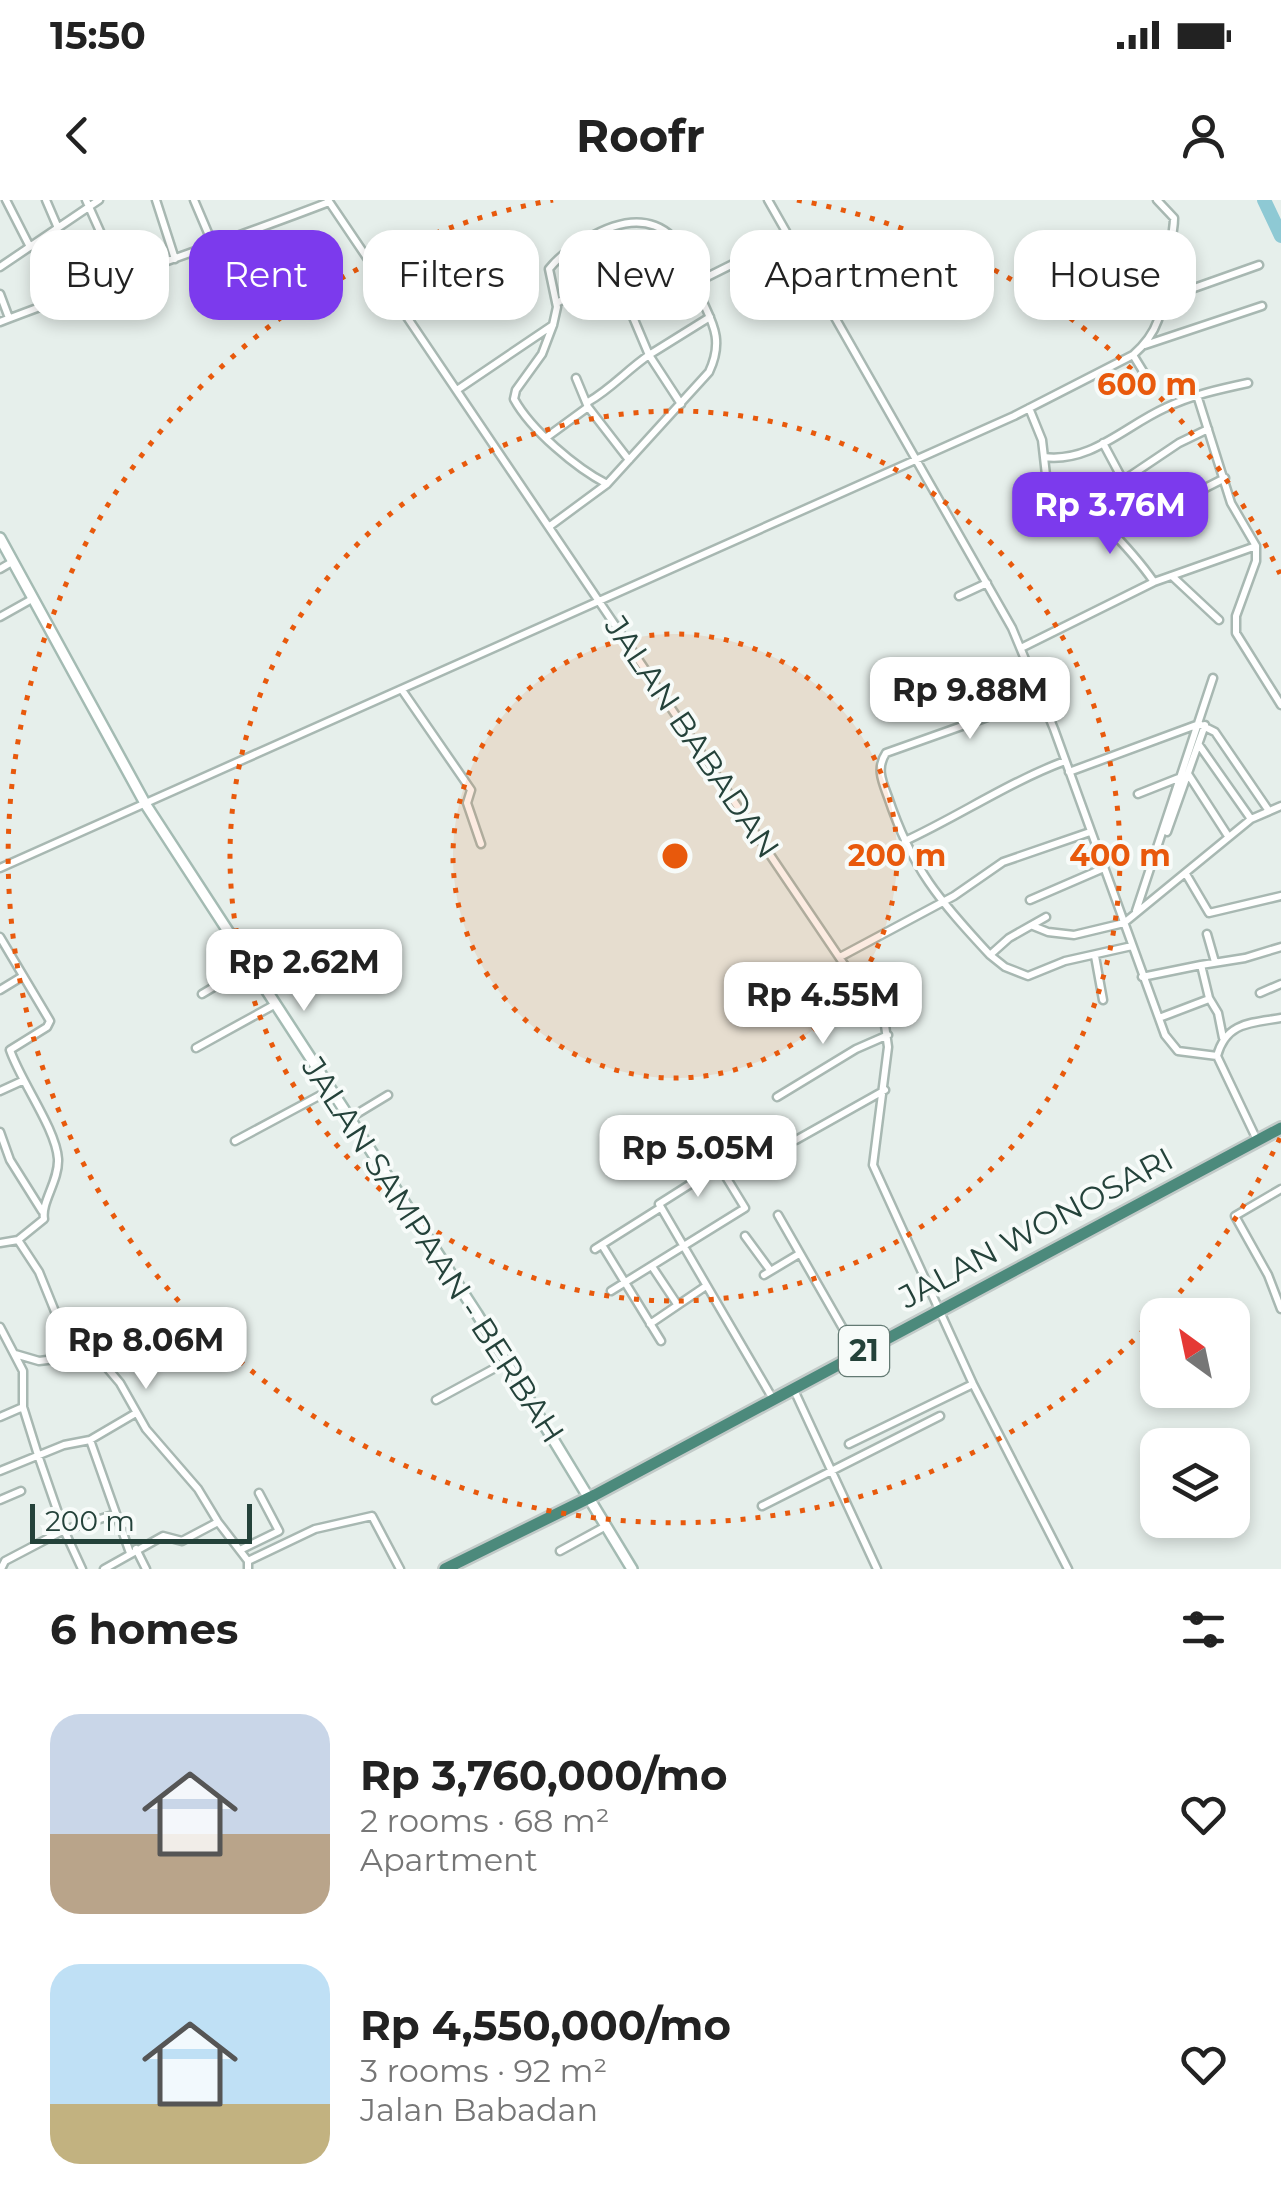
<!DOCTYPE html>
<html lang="en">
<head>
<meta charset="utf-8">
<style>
	:root { --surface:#fff; --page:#f2f2f2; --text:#222; --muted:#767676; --accent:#7c3aed }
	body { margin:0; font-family:Montserrat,sans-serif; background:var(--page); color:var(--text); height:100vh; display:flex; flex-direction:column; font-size:38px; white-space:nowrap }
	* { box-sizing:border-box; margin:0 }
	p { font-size:32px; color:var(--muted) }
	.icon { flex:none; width:55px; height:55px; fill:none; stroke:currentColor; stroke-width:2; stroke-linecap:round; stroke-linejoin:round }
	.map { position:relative; height:1369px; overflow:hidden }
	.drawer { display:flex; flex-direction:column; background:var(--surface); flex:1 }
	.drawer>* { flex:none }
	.guide { position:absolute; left:30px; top:30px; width:1222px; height:90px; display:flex; gap:20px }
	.needle { width:65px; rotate:327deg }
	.buttons { position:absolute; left:1140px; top:1098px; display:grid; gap:20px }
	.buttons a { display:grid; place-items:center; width:110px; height:110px; border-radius:20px; background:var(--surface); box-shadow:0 5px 15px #0003; font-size:50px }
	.scale { position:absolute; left:30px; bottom:25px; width:222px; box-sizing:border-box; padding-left:10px; border:5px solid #24423a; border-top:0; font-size:28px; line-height:35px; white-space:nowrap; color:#24423a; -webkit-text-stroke:8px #f7fbf9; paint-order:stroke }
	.price { position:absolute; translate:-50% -85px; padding:0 22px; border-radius:20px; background:#fff; color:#222; font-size:32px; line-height:65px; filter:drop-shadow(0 2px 5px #0008) }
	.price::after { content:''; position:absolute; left:50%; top:60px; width:30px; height:22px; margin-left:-15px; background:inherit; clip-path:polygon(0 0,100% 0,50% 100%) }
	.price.selected { background:var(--accent); color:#fff }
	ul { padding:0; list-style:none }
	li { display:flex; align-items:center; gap:30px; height:250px; padding:0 50px }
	li span { display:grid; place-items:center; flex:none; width:280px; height:200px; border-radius:30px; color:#555 }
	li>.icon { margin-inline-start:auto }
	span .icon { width:120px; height:120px; fill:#fffc; stroke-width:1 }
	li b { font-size:42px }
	h2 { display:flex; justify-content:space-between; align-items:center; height:120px; padding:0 50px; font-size:42px }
	.pill { padding:0 35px; border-radius:30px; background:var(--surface); box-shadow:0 5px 15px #0003; font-size:35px; line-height:90px }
	.pill.selected { background:var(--accent); color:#fff }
	.status { display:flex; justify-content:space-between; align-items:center; height:70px; padding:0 50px; background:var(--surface); direction:ltr }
	.status svg { height:28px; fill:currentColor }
	header { display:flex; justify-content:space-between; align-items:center; height:130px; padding:0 50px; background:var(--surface); font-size:45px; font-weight:700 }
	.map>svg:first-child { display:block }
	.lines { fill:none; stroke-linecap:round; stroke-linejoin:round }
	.river { stroke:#8ec9d4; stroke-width:14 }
	.minor-casing { stroke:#a8b8b2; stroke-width:11 }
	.secondary-casing { stroke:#a4bbb3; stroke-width:14 }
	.trunk-casing { stroke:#c2cac8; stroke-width:16 }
	.minor { stroke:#fff; stroke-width:6 }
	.secondary { stroke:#fff; stroke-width:9 }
	.trunk { stroke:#4c8a7c; stroke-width:11 }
	.ring { fill:none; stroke:#e8590c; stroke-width:5; stroke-dasharray:5 10 }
	.labels { text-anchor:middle; stroke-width:8; stroke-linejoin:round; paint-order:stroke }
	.shield { fill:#f7fbf9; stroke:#637a73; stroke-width:2.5 }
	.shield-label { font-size:30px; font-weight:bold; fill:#24423a }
	.street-label { font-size:32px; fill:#24423a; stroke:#f7fbf9 }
	.centre { fill:#e8590c; stroke:#f7fbf9; stroke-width:5 }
	.ring-label { font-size:30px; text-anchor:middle; font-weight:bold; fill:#e8590c; stroke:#f7fbf9; stroke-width:8; stroke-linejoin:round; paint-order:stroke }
</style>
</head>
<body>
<div class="status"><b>15:50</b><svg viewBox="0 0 49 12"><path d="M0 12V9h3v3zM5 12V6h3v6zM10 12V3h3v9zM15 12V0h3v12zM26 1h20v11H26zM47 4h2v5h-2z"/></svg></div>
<header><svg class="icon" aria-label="back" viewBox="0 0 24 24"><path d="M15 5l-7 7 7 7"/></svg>Roofr<svg class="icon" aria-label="person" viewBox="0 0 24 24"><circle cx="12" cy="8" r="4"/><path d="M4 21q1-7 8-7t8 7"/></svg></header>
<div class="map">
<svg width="1281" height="1369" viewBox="0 0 1281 1369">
	<rect width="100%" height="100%" fill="#e6efeb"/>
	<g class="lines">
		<path class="river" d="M 1264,0 L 1281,36"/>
		<defs>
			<path id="minor" d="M 6,0 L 30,47
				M 46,0 L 58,28
				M 86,0 L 120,76
				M 156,0 L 175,59
				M 194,0 L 214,47
				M 328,0 L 885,825 L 888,847 L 873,965 L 973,1184 L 1068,1369
				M 768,0 L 1012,428 L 1054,529 L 1165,835 L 1178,851 L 1217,856 L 1257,940
				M 596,34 L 630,110
				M 0,67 L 99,0
				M 0,94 L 9,118
				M 1166,98 L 1259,65
				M 557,103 L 612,70
				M 0,122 C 109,80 220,44 329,2
				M 1145,145 L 1262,106
				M 1133,155 L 1149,181
				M 576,178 L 588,207 L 629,260
				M 457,190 L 553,125
				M 1197,195 L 1231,303 L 1256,346
				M 588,202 C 611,189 627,170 649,155 L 681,204
				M 1029,208 L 1042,240 L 1046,275 C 1079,295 1132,350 1154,382 L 1256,346
				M 547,237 L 588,207
				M 1103,243 L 1141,314 L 1148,317 L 1225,278
				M 1044,257 C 1091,263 1125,226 1165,208 C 1192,195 1220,189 1248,183
				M 1124,280 L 1179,243 L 1208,229
				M 607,284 C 576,268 531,230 514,199 L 516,190 L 542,154 L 553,125 L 557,107 L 549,69 C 560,55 572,47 587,39 C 639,8 680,20 695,83 L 671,88 L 630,110 L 649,155 L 710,117
				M 550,326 L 607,284 L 709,172 C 727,134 707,117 695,83 L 789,36
				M 1256,346 L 1256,361 L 1236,416 L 1236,433 L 1281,505
				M 0,369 L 12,362
				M 1173,377 L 1219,420
				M 959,396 L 987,383
				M 0,417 L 32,399
				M 1021,448 L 1154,382
				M 402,490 L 471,590 L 467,603 L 481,644
				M 1199,545 L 1251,619
				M 1069,572 L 1199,524 L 1215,532 L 1269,611
				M 1188,574 L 1228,636
				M 1138,594 L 1181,577
				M 1167,632 L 1205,525
				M 905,641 C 959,616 1009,582 1065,561
				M 0,668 L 1014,216 L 1133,155 C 1164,128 1162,104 1166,67 C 1168,50 1174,35 1174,18 L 1157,0
				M 1186,674 L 1209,713 L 1281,696
				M 1030,700 L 1104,668
				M 1136,711 L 1213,478
				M 1046,717 L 1009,738 L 990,755 L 1005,767 L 1028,776 L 1065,761 L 1132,746
				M 1033,726 L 1048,732 L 1074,735 L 1124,723 L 1251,619 L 1281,606
				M 1207,734 L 1215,762
				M 0,737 L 50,821 L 47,827 L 10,850 C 21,882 56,929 58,959 C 59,981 41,1002 44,1019 L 18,1040 L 0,1043
				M 990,755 C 939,700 912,669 888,597 C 882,581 876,568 886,553 L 1041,498
				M 1095,756 L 1103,800
				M 840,757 L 954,696 L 1003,662 L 1090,632
				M 1201,765 L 1245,758 L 1281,747
				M 1142,777 L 1201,765 L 1209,798 L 1218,813 L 1223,838
				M 0,790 L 23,776
				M 1260,793 L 1281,784
				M 202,794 L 249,766
				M 1159,818 L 1209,799
				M 196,848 L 274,805
				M 1217,856 C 1226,822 1251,823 1281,818
				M 0,891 L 22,881
				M 777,897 L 856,849 L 888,835
				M 350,918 L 388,895
				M 0,932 L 10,960 L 42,1011
				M 796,940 L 885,890
				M 235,941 L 330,890
				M 719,966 L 659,1004 L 773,1199
				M 1281,989 L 1235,1016 L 1268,1075 L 1281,1109
				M 778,1015 L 857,1153
				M 745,1036 L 770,1070
				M 18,1040 L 39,1072 L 73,1156
				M 602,1045 L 661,1141
				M 595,1049 L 660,1008
				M 653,1068 L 677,1104
				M 764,1075 L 799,1054
				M 611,1091 L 745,1008 L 704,941
				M 650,1124 L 706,1086
				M 0,1127 L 23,1171 L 23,1207 L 38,1255 L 64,1330 L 82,1369
				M 15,1154 L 39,1161 L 81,1156 L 103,1163 L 120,1183 L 146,1229 L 198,1289 L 218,1322
				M 794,1190 L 877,1369
				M 436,1200 L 506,1162
				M 0,1217 L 23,1207
				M 90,1240 L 130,1353
				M 849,1244 L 973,1184
				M 0,1271 L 64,1245 L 90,1240 L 136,1213
				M 0,1300 L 21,1291
				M 762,1306 L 940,1216
				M 136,1349 L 146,1369
				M 240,1350 L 279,1331 L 259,1293
				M 560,1351 L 606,1326
				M 248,1361 L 315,1329 L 372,1316 L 400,1369
				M 1,1369 L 5,1361 L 64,1330 L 116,1314
				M 104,1369 L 163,1336 L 182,1341 L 218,1322 L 248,1361 L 248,1369"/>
			<path id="secondary" d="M 0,338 L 146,605 L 477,1114 L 632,1369"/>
			<path id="trunk" d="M 445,1369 L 595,1295 L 1281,928"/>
		</defs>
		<use href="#minor" class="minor-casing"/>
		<use href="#secondary" class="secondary-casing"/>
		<use href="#trunk" class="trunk-casing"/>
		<use href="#minor" class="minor"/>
		<use href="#secondary" class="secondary"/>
		<use href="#trunk" class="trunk"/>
	</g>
	<circle cx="675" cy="656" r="222" fill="#e8590c" fill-opacity=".12"/>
	<g class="ring">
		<circle cx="675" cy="656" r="222"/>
		<circle cx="675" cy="656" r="445"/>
		<path d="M1280 938A667 667 0 0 1 1163 1111M1155 1119A667 667 0 1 1 553 0M797 0A667 667 0 0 1 1280 374"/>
	</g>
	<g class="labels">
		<rect class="shield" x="839" y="1126" width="50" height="50" rx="8"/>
		<g class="shield-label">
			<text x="864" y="1161">21</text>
		</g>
		<g class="street-label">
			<text transform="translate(692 537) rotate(56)" y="11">JALAN BABADAN</text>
			<text transform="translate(1036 1028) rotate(-28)" y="11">JALAN WONOSARI</text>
			<text transform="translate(433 1050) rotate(57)" y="11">JALAN SAMPAAN - BERBAH</text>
		</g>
	</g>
	<circle cx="675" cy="656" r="15" class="centre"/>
	<g class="ring-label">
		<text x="1147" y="195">600 m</text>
		<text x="897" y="666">200 m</text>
		<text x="1120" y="666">400 m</text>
	</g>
</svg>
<div class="buttons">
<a><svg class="needle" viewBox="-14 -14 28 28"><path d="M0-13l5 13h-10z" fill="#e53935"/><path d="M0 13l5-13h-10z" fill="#767676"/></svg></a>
<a><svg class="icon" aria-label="layers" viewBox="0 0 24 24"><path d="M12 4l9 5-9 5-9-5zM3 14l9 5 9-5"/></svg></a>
</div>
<div class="scale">200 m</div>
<b class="price selected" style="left:1110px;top:357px">Rp 3.76M</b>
<b class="price" style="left:970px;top:542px">Rp 9.88M</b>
<b class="price" style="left:304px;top:814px">Rp 2.62M</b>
<b class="price" style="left:823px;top:847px">Rp 4.55M</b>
<b class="price" style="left:698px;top:1000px">Rp 5.05M</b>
<b class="price" style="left:146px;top:1192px">Rp 8.06M</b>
<div class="guide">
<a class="pill">Buy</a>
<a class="pill selected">Rent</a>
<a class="pill">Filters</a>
<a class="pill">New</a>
<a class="pill">Apartment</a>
<a class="pill">House</a>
</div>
</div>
<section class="drawer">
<h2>6 homes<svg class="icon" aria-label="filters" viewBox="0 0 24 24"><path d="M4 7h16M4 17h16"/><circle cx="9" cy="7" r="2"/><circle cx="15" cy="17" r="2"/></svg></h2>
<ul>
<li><span style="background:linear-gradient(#c9d6e8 60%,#b9a48a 0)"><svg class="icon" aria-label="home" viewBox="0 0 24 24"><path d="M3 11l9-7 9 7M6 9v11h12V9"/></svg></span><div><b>Rp 3,760,000/mo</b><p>2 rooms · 68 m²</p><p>Apartment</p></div><svg class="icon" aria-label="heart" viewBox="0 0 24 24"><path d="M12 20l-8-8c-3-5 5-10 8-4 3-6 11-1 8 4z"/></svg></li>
<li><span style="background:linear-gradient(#bfe0f5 70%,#c2b280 0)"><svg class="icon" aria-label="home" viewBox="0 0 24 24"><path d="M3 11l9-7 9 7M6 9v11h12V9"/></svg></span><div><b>Rp 4,550,000/mo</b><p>3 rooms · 92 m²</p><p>Jalan Babadan</p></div><svg class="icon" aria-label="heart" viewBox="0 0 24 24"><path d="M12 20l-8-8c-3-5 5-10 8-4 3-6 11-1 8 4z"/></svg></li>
</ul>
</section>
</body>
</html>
